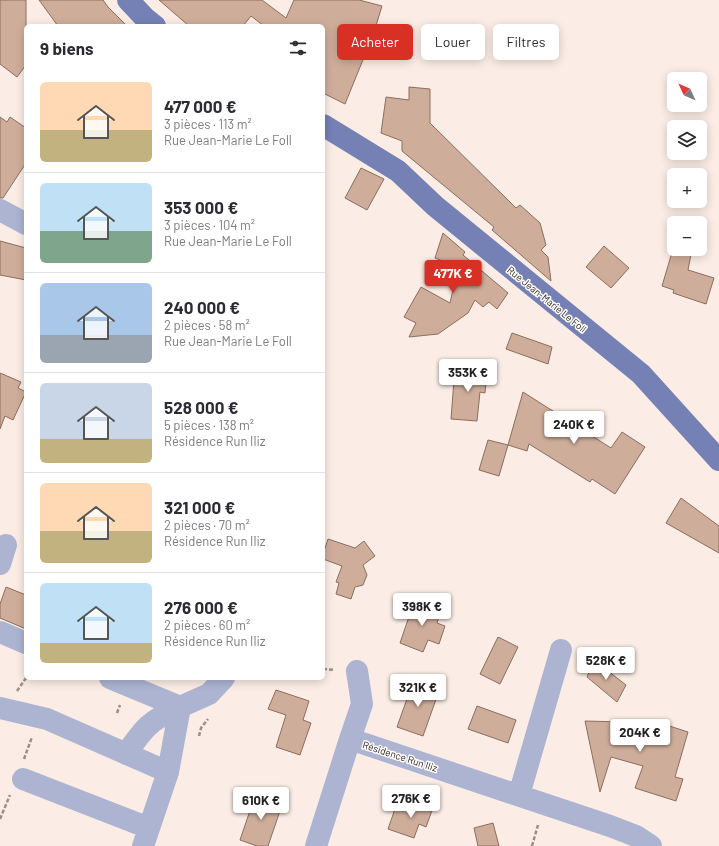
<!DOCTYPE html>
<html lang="fr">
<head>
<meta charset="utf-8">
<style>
	:root { --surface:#fff; --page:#f7f7f7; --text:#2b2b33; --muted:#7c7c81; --line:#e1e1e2; --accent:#d93025 }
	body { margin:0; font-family:Barlow,sans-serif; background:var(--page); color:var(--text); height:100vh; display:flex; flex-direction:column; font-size:15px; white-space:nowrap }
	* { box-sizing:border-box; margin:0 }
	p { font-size:13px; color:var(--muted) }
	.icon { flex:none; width:22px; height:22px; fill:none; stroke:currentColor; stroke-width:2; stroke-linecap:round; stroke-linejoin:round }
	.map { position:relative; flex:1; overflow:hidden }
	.details { position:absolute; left:24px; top:24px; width:301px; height:656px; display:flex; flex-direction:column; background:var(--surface); border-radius:6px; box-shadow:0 2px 10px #0003 }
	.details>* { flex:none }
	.top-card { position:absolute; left:337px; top:24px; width:322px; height:36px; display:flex; gap:8px }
	.needle { width:26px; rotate:314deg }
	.tools { position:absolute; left:667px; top:72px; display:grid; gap:8px }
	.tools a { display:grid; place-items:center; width:40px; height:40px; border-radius:6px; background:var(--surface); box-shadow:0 2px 10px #0003; font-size:20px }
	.price { position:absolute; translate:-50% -34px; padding:0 9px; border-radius:4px; background:#fff; color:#222; font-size:13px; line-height:26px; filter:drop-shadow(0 1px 2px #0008) }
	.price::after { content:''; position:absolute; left:50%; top:24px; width:12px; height:9px; margin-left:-6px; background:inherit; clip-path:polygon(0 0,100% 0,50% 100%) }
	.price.active { background:var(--accent); color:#fff }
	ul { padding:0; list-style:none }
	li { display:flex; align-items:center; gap:12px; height:100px; padding:0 16px }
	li+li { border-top:1px solid var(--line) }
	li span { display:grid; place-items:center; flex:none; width:112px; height:80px; border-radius:6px; color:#555 }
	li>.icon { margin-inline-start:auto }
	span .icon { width:48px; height:48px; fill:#fffc; stroke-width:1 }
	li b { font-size:17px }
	h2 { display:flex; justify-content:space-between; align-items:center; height:48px; padding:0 16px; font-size:17px }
	.pill { padding:0 14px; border-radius:6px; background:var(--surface); box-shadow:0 2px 10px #0003; font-size:14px; line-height:36px }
	.pill.active { background:var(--accent); color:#fff }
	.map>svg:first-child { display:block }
	.building { fill:#cfad9b; stroke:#8c6d5c }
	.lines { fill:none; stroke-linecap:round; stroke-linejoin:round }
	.path { stroke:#9c8f87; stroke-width:2.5; stroke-dasharray:4 2; stroke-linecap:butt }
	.minor { stroke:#acb4d1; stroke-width:22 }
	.major { stroke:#7581b5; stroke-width:22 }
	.labels { text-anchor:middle; stroke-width:3; stroke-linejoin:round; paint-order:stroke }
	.street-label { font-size:10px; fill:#281c15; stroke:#fdfdfd }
</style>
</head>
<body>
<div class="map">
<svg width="719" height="846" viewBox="0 0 719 846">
	<rect width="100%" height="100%" fill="#fbede5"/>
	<path class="building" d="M 0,0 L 26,0 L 26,65 L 17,77 L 0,64 Z
		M 39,0 L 103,0 L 108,7 L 127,26 L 58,26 Z
		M 159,0 L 262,0 L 286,18 L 294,0 L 359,0 L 382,6 L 370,45 L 369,45 L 345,104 L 323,93 L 323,26 L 264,26 L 251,16 L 243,26 L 189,26 Z
		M 409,87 L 430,89 L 430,123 L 516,208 L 520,205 L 540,223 L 546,245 L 541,250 L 548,257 L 551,281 L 492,230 L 494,227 L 402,151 L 402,141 L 381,133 L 386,97 L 409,100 Z
		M 0,117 L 7,122 L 10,117 L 26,128 L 26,163 L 3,198 L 0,198 Z
		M 361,168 L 384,179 L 367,210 L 345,198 Z
		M 443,233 L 465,252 L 463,255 L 508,293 L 497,309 L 489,302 L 483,307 L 475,300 L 468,313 L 438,334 L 409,337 L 416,323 L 404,317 L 421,287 L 450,303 L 458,267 L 435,258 Z
		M 0,241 L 26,248 L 26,280 L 0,275 Z
		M 604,246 L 629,268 L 611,288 L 586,267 Z
		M 673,249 L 692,249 L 688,270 L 714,278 L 706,304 L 673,293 L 674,290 L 662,286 Z
		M 512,333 L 552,347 L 548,364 L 506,349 Z
		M 455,367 L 487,370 L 485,393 L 480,392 L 477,421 L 451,419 Z
		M 0,373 L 21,382 L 18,388 L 26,392 L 13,420 L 5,416 L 0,429 Z
		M 523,392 L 611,448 L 622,432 L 645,447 L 615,494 L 592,479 L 590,482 L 529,444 L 527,451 L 508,445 Z
		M 488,440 L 508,445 L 499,476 L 479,470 Z
		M 681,498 L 719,526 L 719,553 L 666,523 Z
		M 328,539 L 355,548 L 364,541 L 375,556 L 363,565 L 367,575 L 363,585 L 355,587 L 351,599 L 336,594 L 339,583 L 336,582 L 342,566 L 323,559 L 323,554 Z
		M 6,587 L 26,595 L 26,629 L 0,618 L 0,604 Z
		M 414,602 L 441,611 L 437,623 L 445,626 L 439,644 L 428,640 L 423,652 L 400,643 Z
		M 498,637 L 518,647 L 500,684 L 480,674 Z
		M 594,660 L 626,685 L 617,702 L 587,677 Z
		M 414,679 L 440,688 L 423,736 L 397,727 Z
		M 276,690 L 309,701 L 303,720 L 311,723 L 300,755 L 276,747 L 286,715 L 268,709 Z
		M 477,706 L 516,720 L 508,743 L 468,729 Z
		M 585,721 L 660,723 L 688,732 L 675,777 L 683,779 L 676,801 L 635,788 L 643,766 L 611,757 L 600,792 Z
		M 256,793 L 283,802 L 268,846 L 257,846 L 240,840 Z
		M 417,799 L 434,805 L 426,827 L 419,824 L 414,838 L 388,829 L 396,806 L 413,811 Z
		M 493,823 L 499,846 L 478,846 L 474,828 Z"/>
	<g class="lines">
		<path class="path" d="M 323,669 L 335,670
			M 17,691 L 26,678
			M 117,713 L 120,705
			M 199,736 L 201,728 L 208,719
			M 24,759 L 32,737
			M 0,819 L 10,795
			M 532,846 L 538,825"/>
		<path class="minor" d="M 0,210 L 26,224
			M 0,564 L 6,545
			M 0,632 L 26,643
			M 357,671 L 362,704 L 350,739 L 610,826 L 636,836 L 651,846
			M 110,678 L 180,707
			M 0,708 L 47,719 L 168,772
			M 126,754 C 144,728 150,720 180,707
			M 23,779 L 149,828
			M 519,795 L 561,650
			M 143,846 L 168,772 L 180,707 L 209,694 L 224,678
			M 316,846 L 350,739"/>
		<path class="major" d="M 128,0 L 145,18 L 155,26
			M 323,125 L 398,171 L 435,206 L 641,374 L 719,460"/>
	</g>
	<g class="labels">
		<g class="street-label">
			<text transform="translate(547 299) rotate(39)" y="4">Rue Jean-Marie Le Foll</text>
			<text transform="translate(400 756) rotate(18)" y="4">Résidence Run Iliz</text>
		</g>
	</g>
</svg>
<div class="tools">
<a><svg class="needle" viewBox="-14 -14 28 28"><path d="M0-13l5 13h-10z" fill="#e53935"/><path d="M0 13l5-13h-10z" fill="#7c7c81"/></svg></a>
<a><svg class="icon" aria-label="layers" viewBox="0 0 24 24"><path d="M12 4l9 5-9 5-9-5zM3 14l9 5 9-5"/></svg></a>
<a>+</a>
<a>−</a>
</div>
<b class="price active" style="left:453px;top:294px">477K €</b>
<b class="price" style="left:468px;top:393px">353K €</b>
<b class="price" style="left:574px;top:445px">240K €</b>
<b class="price" style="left:422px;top:627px">398K €</b>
<b class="price" style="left:606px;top:681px">528K €</b>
<b class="price" style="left:418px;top:708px">321K €</b>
<b class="price" style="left:640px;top:753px">204K €</b>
<b class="price" style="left:411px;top:819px">276K €</b>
<b class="price" style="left:261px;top:821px">610K €</b>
<div class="top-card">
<a class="pill active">Acheter</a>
<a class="pill">Louer</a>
<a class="pill">Filtres</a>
</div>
<section class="details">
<h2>9 biens<svg class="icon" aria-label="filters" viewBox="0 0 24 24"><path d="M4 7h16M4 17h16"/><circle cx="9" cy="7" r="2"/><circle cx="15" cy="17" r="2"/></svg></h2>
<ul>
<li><span style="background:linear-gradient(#ffd9b3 60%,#c2b280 0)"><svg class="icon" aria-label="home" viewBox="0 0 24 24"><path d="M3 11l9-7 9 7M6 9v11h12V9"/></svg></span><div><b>477 000 €</b><p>3 pièces · 113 m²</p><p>Rue Jean-Marie Le Foll</p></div></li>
<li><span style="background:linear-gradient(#bfe0f5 60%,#7fa58c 0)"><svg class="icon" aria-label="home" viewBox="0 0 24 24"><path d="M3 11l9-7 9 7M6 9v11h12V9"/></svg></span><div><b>353 000 €</b><p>3 pièces · 104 m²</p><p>Rue Jean-Marie Le Foll</p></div></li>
<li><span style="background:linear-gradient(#a9c7e8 65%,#9aa5b1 0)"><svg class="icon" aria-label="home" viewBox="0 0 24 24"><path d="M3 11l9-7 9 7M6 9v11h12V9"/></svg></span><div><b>240 000 €</b><p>2 pièces · 58 m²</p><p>Rue Jean-Marie Le Foll</p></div></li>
<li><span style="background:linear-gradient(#c9d6e8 70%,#c2b280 0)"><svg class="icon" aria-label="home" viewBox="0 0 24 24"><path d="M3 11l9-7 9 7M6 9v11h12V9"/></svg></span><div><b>528 000 €</b><p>5 pièces · 138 m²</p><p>Résidence Run Iliz</p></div></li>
<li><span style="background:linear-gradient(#ffd9b3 60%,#c2b280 0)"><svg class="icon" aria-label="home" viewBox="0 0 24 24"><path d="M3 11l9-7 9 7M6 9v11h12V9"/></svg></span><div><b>321 000 €</b><p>2 pièces · 70 m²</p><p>Résidence Run Iliz</p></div></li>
<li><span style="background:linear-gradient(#bfe0f5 75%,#c2b280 0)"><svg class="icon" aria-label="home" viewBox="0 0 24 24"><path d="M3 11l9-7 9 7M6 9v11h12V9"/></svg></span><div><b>276 000 €</b><p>2 pièces · 60 m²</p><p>Résidence Run Iliz</p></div></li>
</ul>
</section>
</div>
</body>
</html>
